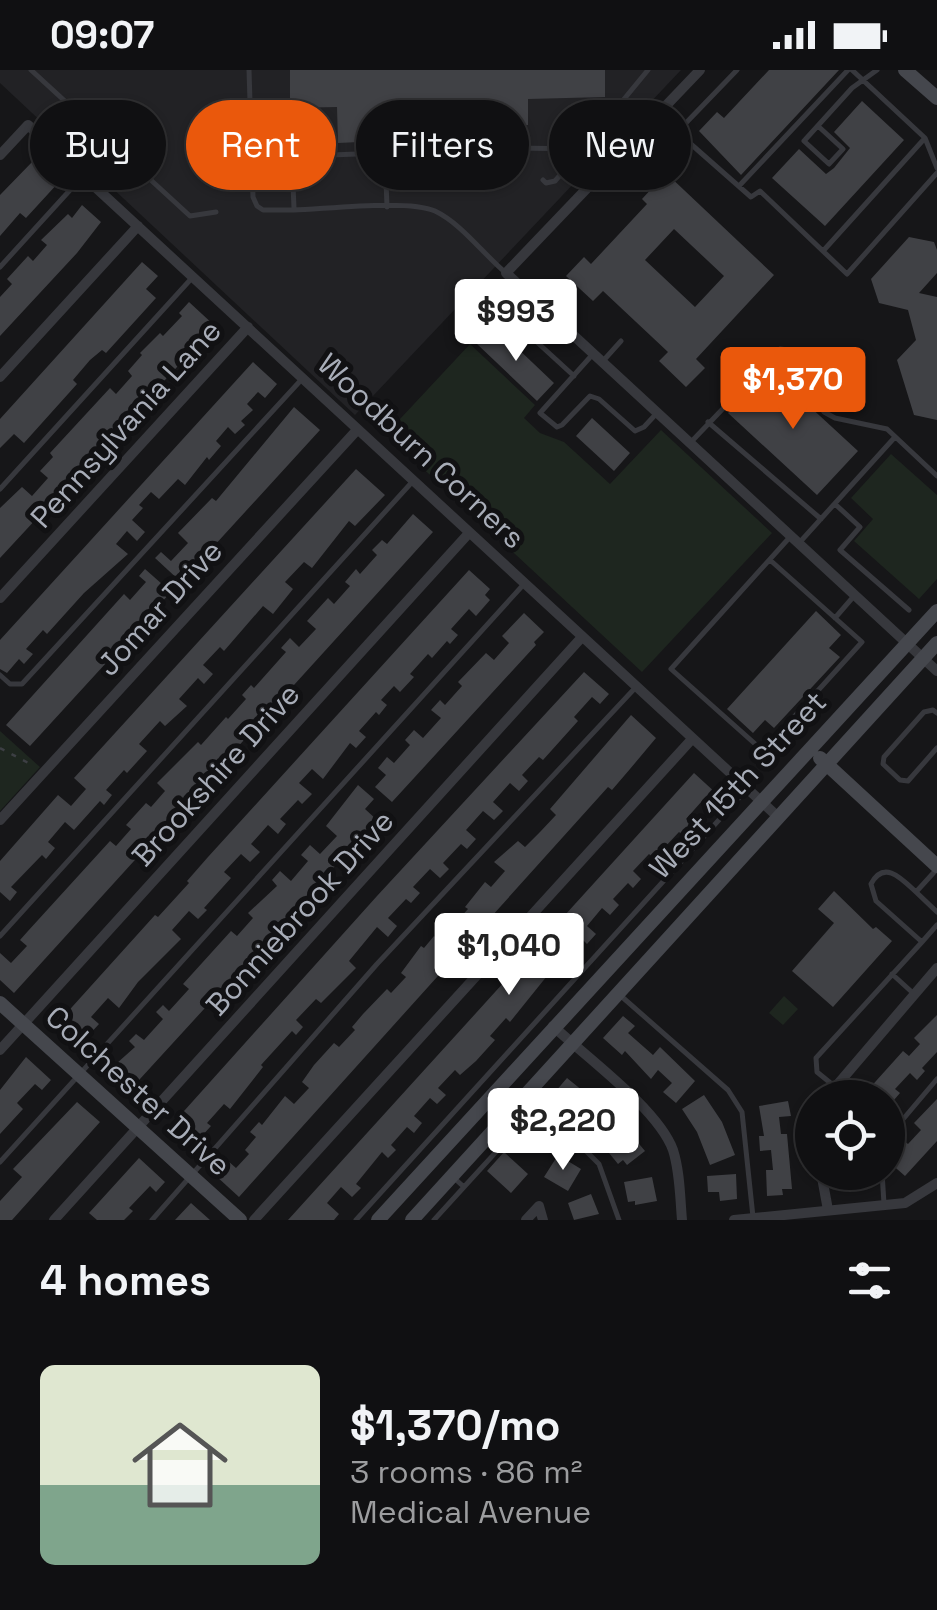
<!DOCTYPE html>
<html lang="en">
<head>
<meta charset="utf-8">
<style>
	:root { --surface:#101012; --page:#19191b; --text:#f1f3f6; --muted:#9c9d9f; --line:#303032; --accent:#ea580c }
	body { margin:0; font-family:"Space Grotesk",sans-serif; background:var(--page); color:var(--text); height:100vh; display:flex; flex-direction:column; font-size:38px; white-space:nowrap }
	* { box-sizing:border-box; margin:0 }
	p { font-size:32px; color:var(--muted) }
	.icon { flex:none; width:55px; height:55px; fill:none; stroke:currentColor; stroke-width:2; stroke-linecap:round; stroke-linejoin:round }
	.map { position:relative; height:1150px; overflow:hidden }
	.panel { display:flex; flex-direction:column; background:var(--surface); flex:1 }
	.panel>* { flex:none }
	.hud { position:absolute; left:30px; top:30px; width:878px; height:90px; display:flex; gap:20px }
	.tools { position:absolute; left:795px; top:1010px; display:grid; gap:20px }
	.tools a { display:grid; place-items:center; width:110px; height:110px; border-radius:50%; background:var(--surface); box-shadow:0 2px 8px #0004,0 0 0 2px var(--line); font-size:50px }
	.price { position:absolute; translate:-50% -85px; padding:0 22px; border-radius:10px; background:#fff; color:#222; font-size:32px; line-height:65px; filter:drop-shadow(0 2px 5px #0008) }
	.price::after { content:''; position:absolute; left:50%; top:60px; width:30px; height:22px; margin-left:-15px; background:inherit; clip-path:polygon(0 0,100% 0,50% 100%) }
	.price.on { background:var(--accent); color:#fff }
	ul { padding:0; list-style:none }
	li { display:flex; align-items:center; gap:30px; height:250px; padding:0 40px }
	li span { display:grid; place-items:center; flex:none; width:280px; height:200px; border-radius:15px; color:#555 }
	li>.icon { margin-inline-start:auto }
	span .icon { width:120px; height:120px; fill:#fffc; stroke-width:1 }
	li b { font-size:42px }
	h2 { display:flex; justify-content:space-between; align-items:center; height:120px; padding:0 40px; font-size:42px }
	.pill { padding:0 35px; border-radius:45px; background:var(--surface); box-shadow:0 2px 8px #0004,0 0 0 2px var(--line); font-size:35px; line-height:90px }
	.pill.on { background:var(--accent); color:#fff }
	.status { display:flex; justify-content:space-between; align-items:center; height:70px; padding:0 50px; background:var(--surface); direction:ltr }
	.status svg { height:28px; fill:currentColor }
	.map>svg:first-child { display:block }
	.built { fill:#222225 }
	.green { fill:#1e261f }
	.building { fill:#404145; fill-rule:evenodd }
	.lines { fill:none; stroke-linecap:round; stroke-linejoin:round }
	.path { stroke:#3d3f44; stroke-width:2.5; stroke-dasharray:5 8; stroke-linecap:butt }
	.lane { stroke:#37383d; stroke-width:5 }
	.street { stroke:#37383d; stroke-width:10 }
	.secondary { stroke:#45474d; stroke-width:14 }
	.labels { text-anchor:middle; stroke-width:10; stroke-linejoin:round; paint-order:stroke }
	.street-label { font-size:30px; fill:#a8adb8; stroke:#111113 }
</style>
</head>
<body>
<div class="status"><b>09:07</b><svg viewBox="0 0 49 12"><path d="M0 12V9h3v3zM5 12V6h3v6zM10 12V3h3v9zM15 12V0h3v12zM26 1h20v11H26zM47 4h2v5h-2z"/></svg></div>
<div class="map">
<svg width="937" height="1150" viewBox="0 0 937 1150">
	<rect width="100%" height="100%" fill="#161618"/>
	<path class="built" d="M 0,0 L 681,0 L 355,345 L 0,13 Z"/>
	<path class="green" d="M 470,274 L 535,335 L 524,348 L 540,363 L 564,372 L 610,414 L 661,360 L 772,463 L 642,602 L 386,364 Z
		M 891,384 L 937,425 L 937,509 L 919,529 L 854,471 L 873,449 L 851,428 Z
		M 0,661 L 40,697 L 0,741 Z
		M 784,926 L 798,939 L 783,955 L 769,943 Z"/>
	<path class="building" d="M 290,0 L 605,0 L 605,27 L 528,29 L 528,55 L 474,56 L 474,33 L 443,33 L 444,68 L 338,73 L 337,37 L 290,38 Z
		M 769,0 L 839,0 L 741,105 L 699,61 L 717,42 L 724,48 Z
		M 862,31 L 904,70 L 825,156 L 772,108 L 799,79 L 826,104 L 834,98 L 850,78 L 834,62 Z
		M 34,90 L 59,112 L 26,148 L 20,143 L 0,166 L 0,125 Z
		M 666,103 L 774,205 L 696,289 L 705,298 L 686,317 L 659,291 L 668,282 L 603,221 L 593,231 L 566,206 L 584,187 L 591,194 L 647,134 L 642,129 ZM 674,159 L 724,206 L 695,237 L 645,190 Z
		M 82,135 L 101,152 L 77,183 L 0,266 L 0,227 L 12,214 L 7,209 L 28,186 L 33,191 L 47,175 L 41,170 L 68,144 L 72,148 Z
		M 909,167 L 934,172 L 937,180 L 937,203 L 919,223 L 937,227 L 937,350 L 914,345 L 897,290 L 916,270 L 908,240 L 879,233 L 871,209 Z
		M 142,192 L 158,206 L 146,219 L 156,228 L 106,283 L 102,280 L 90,290 L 73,310 L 77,314 L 24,373 L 14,364 L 0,378 L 0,349 Z
		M 189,232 L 215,256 L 0,488 L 0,438 L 22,417 L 32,426 L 48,408 L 40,401 L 53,387 L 50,383 L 110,318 L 116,324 L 132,306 L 128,301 L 142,285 L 140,283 L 160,263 L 163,266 L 182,246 L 179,243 Z
		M 494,256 L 554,313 L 537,331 L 477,274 Z
		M 253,292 L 277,314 L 265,328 L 258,322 L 247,334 L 253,340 L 241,351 L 245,355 L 235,364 L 228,357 L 216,371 L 221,376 L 209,390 L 207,387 L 185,415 L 178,409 L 159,429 L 151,422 L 139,435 L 143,438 L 132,450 L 145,462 L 137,471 L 127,461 L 116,474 L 128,484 L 84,523 L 47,564 L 43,560 L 26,579 L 33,584 L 24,594 L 19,589 L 7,603 L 0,599 L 0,570 Z
		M 769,299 L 858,381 L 817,425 L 728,343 Z
		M 294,337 L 320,360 L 181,512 L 155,488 L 161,482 L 171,491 L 188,473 L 178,463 L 212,428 L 216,431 Z
		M 592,348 L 630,383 L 614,401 L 576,366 Z
		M 356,399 L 385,425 L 355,456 L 349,451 L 312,498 L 304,492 L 285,512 L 293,519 L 273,544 L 263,536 L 224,581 L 220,577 L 203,595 L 213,604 L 204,614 L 198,608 L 179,629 L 187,636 L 165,656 L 160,651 L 139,674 L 147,681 L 127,703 L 124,700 L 106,720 L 112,725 L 104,735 L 100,731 L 74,760 L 65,752 L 48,772 L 55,778 L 46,789 L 42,785 L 11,817 L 17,822 L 10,831 L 0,822 L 0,791 L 58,725 L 71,736 L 86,719 L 74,708 Z
		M 413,444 L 433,462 L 14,923 L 0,910 L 0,883 L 11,893 L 27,876 L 20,870 L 28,861 L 110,771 L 116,776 L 131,759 L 126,755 L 146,733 L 151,737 L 165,721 L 157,713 L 198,672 L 201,675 L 226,647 L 228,649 L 246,629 L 242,625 L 251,615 L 254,618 L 286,582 L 281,578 L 290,568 L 299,577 L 316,559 L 307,551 L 328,528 L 334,534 L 350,516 L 345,512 L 356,499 L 360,504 L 377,485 L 372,480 L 382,470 L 387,474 Z
		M 145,499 L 171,522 L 30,676 L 6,655 L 124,524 L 130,530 L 146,512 L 139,506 Z
		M 469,500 L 490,519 L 485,525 L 490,530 L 476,546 L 469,539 L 451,559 L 458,565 L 450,574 L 447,571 L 432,588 L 428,584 L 410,604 L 414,607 L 400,622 L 394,616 L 381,630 L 387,635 L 379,645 L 376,642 L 359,661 L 366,667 L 356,678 L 350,673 L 323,709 L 312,699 L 299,713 L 312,724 L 302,734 L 298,730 L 280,749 L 286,754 L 278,764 L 268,755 L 251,774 L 260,782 L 250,792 L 241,784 L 224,802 L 231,808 L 204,838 L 207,840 L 198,849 L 189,841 L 172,860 L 181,869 L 138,912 L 119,938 L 108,928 L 91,947 L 99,954 L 77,978 L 54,957 L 155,845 L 158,847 L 189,813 L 187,811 L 208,787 Z
		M 816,541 L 841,565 L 829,578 L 840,587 L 774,658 L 765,650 L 753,663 L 727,639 Z
		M 524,543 L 544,562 L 534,572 L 536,575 L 392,732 L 375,717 L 386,705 L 378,698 L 387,687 L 394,693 L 410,675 L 405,670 L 414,660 L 423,668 L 441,648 L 431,640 L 440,630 L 445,635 L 462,616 L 458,612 L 486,583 L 494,590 L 509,573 L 502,566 Z
		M 584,602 L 609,624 L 600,634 L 592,627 L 574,647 L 578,651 L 543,690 L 539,687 L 522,705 L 528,711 L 519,721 L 510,713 L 493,732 L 503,741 L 494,750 L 483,741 L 466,760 L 476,769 L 467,779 L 461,774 L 443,793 L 449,799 L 440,808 L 430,799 L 413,817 L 420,823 L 411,833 L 406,829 L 388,848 L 397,856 L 388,867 L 377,857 L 349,891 L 356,898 L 321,933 L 316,929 L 296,950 L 303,957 L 296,965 L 292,961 L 261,995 L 263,997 L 230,1039 L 224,1034 L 207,1053 L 211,1056 L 189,1080 L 167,1060 L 377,826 Z
		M 631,645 L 656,668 L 630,699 L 612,720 L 608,717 L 239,1127 L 215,1105 L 228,1091 L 236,1098 L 249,1084 L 245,1080 L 256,1067 L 250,1062 L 259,1052 L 262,1055 L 285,1026 L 294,1034 L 309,1018 L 302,1012 L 314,995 L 334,973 L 339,977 L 355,960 L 352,957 L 363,944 L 387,919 L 391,923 L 406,907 L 401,903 L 421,876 L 424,878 L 434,866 L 439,871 L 468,839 L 465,837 L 485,812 L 491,817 L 505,801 L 494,792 L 518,771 L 525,777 L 540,762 L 556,745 L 550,739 Z
		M 694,703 L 717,724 L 707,736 L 702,731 L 686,749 L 694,756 L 684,766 L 679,762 L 663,779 L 669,784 L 660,794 L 649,784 L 633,801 L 641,809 L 633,818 L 628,813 L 613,829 L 619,835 L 610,845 L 602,838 L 587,856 L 596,864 L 587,874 L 578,865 L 562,883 L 570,889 L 547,906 L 510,952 L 506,948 L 490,966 L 495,970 L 476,991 L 460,1005 L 455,1000 L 438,1018 L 446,1025 L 437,1034 L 430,1028 L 414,1046 L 422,1053 L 414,1063 L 407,1057 L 391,1075 L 396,1080 L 388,1088 L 382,1082 L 356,1114 L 361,1118 L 352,1127 L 341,1117 L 327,1133 L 339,1144 L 334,1150 L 288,1150 Z
		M 358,715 L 374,729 L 365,739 L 377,750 L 129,1021 L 107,1002 L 135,977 L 129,971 L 136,964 L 144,970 L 163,949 L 156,942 L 163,935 L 169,941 L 189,919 L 183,914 L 231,861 L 237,866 L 253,848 L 248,843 L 277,816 L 272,810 L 280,801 L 291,811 L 308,791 L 301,785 L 310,775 L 320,784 L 337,766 L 326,756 Z
		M 834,821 L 873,859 L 876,857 L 892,871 L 833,937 L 792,901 L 834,853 L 818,839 Z
		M 937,945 L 937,982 L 922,998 L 925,1001 L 917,1010 L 910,1003 L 895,1019 L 900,1023 L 888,1037 L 888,1028 L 875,1028 L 867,1021 L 903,981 L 909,986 L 920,974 L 914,968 Z
		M 623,946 L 635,956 L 628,963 L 653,985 L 660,977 L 695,1011 L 676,1033 L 663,1022 L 672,1013 L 658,1000 L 651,1009 L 625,981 L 622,985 L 603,968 Z
		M 26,987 L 51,1010 L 42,1020 L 35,1014 L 17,1033 L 23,1039 L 0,1064 L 0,1020 Z
		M 567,1008 L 620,1051 L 645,1081 L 627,1095 L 623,1090 L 618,1094 L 600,1072 L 598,1074 L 588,1065 L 594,1058 L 574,1040 L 568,1046 L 549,1029 Z
		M 704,1025 L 722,1052 L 735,1085 L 710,1095 L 697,1062 L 682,1039 Z
		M 937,1029 L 937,1071 L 905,1106 L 889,1092 L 898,1082 L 894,1078 L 902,1069 L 908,1074 L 921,1060 L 914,1053 Z
		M 788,1031 L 791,1046 L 779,1047 L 781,1064 L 787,1064 L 792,1119 L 782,1119 L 783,1125 L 767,1126 L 766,1100 L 773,1100 L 771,1080 L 760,1081 L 759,1066 L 764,1066 L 759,1036 Z
		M 77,1032 L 100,1052 L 12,1150 L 0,1150 L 0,1131 L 22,1107 L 13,1099 Z
		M 504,1082 L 528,1104 L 511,1123 L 487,1101 Z
		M 558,1085 L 581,1099 L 568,1121 L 544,1107 Z
		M 139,1088 L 165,1112 L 156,1122 L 150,1116 L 129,1138 L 133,1141 L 124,1150 L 97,1150 L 89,1143 Z
		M 736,1104 L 737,1129 L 720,1131 L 719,1122 L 708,1122 L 707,1106 Z
		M 652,1107 L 657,1131 L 635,1135 L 635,1131 L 628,1132 L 624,1112 Z
		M 591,1124 L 599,1144 L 574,1150 L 568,1133 Z
		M 191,1133 L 210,1150 L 175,1150 Z"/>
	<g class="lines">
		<path class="path" d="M 0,678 L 34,696"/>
		<path class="lane" d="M 31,0 L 190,146 L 216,142
			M 249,0 L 253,127 L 257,136 L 263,140 L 294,140 C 294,123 289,96 304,86 L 516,78 L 583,79 L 648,0
			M 737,0 L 683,56 L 684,68 L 751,127 L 760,121 L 847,204 L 937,103
			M 818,56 L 843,79 L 829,94 L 804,71 L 852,18 L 877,0
			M 925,68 L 937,98
			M 385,83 L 387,137
			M 543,110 L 546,113 L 555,111 L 583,79
			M 739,116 L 848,0
			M 294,140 C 326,139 409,129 435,141 C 462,154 483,184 506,203
			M 824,180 L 925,68 L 852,0
			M 0,197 L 81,108
			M 535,230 L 515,252 L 574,306
			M 593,284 L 540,343 L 557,357 L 562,355 L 590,326 L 599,329 L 635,361 L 644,357 L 656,344
			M 603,291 L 621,271
			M 708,352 L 821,449
			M 692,371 L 780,279 L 788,280 L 824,342 L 835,348 L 887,359 L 937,406
			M 0,419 L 191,209
			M 835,434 L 860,457 L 840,480 L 909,540
			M 800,472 L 895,367
			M 770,490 L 862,572 L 763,681 L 671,599 L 790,467
			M 835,548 L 854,526
			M 0,605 L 10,614 L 22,614 L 302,309
			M 937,643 L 933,640 L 924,642 L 884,687 L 883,694 L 900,710 L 908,711 L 937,678
			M 916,822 L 937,842
			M 0,866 L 413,411
			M 922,872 L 937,855
			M 892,904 L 914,924
			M 621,926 L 728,1020 L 742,1042 L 753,1147
			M 833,1015 L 817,1002 L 816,988 L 922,872 L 876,831 L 871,814 C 884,789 902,809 916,822 L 937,799
			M 888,1067 L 937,1009
			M 0,1092 L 524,514
			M 882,1102 L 884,1134
			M 454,1108 L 464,1117 L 527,1048 L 545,1047 L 571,1066 L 599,1094 L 619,1150
			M 152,1150 L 377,894 L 636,617
			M 356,1150 L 747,719
			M 434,1150 L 464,1117"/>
		<path class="street" d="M 700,0 L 506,203 L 937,601
			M 0,85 L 28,55 L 777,746
			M 0,307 L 138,156
			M 0,528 L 248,257
			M 0,750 L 357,360
			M 553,956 C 586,987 658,1039 673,1080 C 680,1102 680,1127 682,1150
			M 0,980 L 469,463
			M 826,1028 L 937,898
			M 821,1102 L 828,1140
			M 54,1150 L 582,567
			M 254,1150 L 692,669
			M 526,1150 L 539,1136 L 543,1150
			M 734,1150 L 905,1133 L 937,1113"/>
		<path class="secondary" d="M 905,0 L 937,28
			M 820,688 L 937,796
			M 0,933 L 240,1150
			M 378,1150 L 937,541
			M 412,1150 L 937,573"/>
	</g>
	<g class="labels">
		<g class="street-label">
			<text transform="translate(126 354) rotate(-48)" y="10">Pennsylvania Lane</text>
			<text transform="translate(421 381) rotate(43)" y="10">Woodburn Corners</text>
			<text transform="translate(160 538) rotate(-48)" y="10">Jomar Drive</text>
			<text transform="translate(216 705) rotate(-48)" y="10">Brookshire Drive</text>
			<text transform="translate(738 715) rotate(-47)" y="10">West 15th Street</text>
			<text transform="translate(300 843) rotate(-48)" y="10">Bonniebrook Drive</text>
			<text transform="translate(138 1021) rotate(42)" y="10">Colchester Drive</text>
		</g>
	</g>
</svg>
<div class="tools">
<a><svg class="icon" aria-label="locate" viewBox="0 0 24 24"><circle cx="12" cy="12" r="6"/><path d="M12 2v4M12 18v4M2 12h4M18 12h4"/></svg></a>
</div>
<b class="price" style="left:516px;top:294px">$993</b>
<b class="price on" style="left:793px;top:362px">$1,370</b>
<b class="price" style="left:509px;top:928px">$1,040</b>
<b class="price" style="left:563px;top:1103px">$2,220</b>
<div class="hud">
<a class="pill">Buy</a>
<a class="pill on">Rent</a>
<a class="pill">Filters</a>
<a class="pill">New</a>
</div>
</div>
<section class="panel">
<h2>4 homes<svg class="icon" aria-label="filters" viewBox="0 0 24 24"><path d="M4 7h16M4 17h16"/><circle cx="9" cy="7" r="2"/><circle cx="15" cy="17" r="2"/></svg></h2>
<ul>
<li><span style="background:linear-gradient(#dfe7d0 60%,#7fa58c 0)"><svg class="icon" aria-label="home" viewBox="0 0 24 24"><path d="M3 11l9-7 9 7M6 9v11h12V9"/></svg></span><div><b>$1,370/mo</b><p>3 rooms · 86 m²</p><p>Medical Avenue</p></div></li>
</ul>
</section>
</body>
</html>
